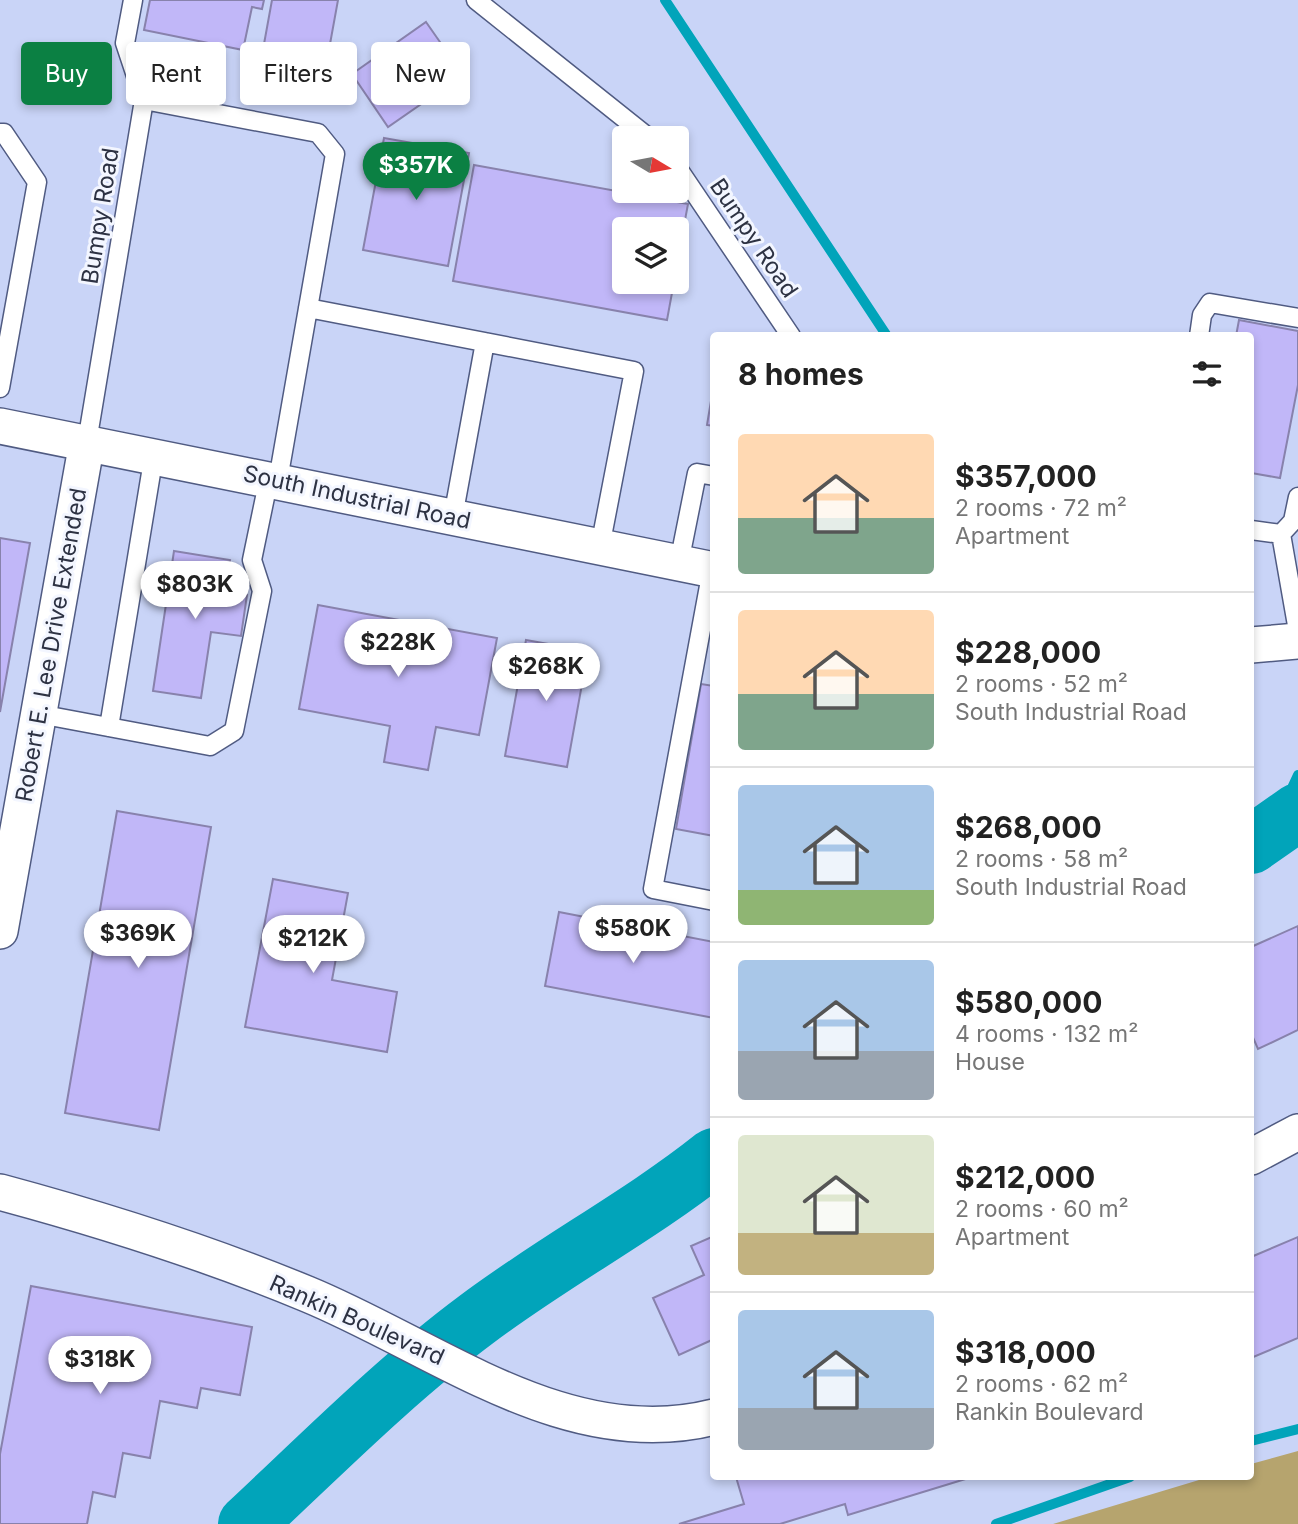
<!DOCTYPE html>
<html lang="en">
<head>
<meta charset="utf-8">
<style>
	:root { --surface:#fff; --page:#f2f2f2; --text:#222; --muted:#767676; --line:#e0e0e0; --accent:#0b8043 }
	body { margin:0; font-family:Inter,sans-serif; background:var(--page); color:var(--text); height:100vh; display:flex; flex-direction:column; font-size:26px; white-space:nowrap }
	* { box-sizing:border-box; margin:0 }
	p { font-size:23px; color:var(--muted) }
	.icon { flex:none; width:38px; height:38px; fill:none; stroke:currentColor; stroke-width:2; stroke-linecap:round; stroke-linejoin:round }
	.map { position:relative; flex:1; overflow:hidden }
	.details { position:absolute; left:710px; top:332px; width:544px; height:1148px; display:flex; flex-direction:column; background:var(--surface); border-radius:7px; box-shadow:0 4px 10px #0003 }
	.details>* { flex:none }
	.hud { position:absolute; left:21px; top:42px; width:584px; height:63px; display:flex; gap:14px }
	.needle { width:46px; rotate:100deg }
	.buttons { position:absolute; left:612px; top:126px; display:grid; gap:14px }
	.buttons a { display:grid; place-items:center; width:77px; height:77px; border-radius:7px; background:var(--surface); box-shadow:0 4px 10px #0003; font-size:35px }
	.price { position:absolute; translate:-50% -60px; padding:0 16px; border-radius:24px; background:#fff; color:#222; font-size:23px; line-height:46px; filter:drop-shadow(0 2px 4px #0008) }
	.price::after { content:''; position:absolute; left:50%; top:42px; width:21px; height:16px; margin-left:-10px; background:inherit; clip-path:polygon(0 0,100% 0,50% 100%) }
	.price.on { background:var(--accent); color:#fff }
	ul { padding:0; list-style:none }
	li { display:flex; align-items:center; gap:21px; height:175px; padding:0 28px }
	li+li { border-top:2px solid var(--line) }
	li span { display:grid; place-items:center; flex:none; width:196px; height:140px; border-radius:7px; color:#555 }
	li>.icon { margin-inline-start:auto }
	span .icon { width:84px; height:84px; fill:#fffc; stroke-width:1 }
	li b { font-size:30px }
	h2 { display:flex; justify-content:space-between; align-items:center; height:84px; padding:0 28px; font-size:30px }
	.tag { padding:0 24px; border-radius:7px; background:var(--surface); box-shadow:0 4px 10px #0003; font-size:24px; line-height:63px }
	.tag.on { background:var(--accent); color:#fff }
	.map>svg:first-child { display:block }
	.green { fill:#b6a46e }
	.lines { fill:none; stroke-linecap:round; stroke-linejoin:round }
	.stream { stroke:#01a4ba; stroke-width:10 }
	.river { stroke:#01a4ba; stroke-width:58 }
	.building { fill:#c1b7f8; stroke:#8882ac; stroke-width:2 }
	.lane-casing { stroke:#505b82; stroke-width:21 }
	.street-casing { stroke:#505b82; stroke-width:38 }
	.lane { stroke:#fff; stroke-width:18 }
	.street { stroke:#fff; stroke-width:35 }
	.labels { text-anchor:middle; stroke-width:6; stroke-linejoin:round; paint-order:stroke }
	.street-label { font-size:23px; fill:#2d3243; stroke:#f3f6ff }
</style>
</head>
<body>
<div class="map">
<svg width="1298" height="1524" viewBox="0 0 1298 1524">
	<rect width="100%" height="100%" fill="#c9d4f7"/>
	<path class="green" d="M 1298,1451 L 1298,1524 L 1053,1524 L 1209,1477 L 1251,1477 L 1251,1464 Z"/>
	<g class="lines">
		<path class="stream" d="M 665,0 L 887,336
			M 1273,829 L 1298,775
			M 1251,1441 L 1298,1429
			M 996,1524 L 1130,1477"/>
		<path class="river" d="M 1251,845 L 1298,812
			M 247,1524 C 322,1454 395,1380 477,1319 C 554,1261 640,1216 714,1157"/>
	</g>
	<path class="building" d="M 150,0 L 264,0 L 262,9 L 252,7 L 243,50 L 144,30 Z
		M 272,0 L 338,0 L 326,66 L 262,55 Z
		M 426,22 L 463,75 L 388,127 L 352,74 Z
		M 384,138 L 469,153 L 448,266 L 363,250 Z
		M 474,165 L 688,204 L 677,263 L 677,229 L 625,229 L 625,282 L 674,282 L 667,320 L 453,281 Z
		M 1239,320 L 1298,331 L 1298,385 L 1280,478 L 1251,473 L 1251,336 L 1236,336 Z
		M 714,383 L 714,426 L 707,425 Z
		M 0,538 L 30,543 L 0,712 Z
		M 174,551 L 230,560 L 225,592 L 247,595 L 241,636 L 211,632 L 201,698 L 153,691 Z
		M 318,605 L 497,638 L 479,735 L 436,727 L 428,770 L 384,762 L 390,726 L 299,709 Z
		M 526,640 L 588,651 L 567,767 L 505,756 Z
		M 701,684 L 714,686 L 714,836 L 676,829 Z
		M 117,811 L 211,827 L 159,1130 L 65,1113 Z
		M 273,879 L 348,893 L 332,980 L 397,992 L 387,1052 L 245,1027 Z
		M 559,912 L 714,942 L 714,1018 L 545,986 Z
		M 1298,926 L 1298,1030 L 1258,1049 L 1251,1033 L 1251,947 Z
		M 714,1236 L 714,1339 L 679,1355 L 653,1298 L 704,1275 L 691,1246 Z
		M 1298,1237 L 1298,1338 L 1251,1358 L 1251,1257 Z
		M 31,1286 L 252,1327 L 240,1395 L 201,1388 L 197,1408 L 160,1401 L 150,1458 L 123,1453 L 115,1497 L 93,1492 L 87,1524 L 0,1524 L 0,1454 Z
		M 736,1477 L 972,1477 L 848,1515 L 845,1504 L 780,1524 L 679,1524 L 744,1504 Z"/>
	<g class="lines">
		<defs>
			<path id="lane" d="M 476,0 L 649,138
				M 144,100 L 318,133 L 335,154 L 278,480
				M 0,133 L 4,133 L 37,182 L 0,388
				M 677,167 L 791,336
				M 308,308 L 634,371 L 600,547
				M 1199,336 L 1202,315 L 1210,303 L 1298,318
				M 87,442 L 144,100 L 125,43 L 133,0
				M 1298,497 L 1293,521 L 1281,534 L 1298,631
				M 453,517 L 485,342
				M 1251,530 L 1281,534
				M 679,563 L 697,473 L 714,476
				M 712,570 L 653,889 L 714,901
				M 39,714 L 210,746 L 234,731 L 262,591 L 252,560 L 269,478
				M 109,727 L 154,455"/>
			<path id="street" d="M 0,426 L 714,570
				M 1251,645 L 1298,641
				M 0,931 L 87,442
				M 1251,1157 L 1298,1132
				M 0,1192 C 104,1220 208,1253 307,1294 C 436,1347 567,1454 714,1417"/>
		</defs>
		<use href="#lane" class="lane-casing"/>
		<use href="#street" class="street-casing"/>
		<use href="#lane" class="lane"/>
		<use href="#street" class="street"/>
	</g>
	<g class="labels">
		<g class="street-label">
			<text transform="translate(100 216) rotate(-81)" y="8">Bumpy Road</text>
			<text transform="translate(754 238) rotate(56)" y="8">Bumpy Road</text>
			<text transform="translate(357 497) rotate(12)" y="8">South Industrial Road</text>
			<text transform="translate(51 645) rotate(-80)" y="8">Robert E. Lee Drive Extended</text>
			<text transform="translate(357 1320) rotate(24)" y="8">Rankin Boulevard</text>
		</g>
	</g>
</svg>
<div class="buttons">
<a><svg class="needle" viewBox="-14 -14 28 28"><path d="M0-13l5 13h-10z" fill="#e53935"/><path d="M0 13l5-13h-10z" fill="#767676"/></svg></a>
<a><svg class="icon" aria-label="layers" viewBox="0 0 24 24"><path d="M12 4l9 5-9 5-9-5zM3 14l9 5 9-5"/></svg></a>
</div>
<b class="price on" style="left:416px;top:202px">$357K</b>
<b class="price" style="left:195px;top:621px">$803K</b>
<b class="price" style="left:398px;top:679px">$228K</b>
<b class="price" style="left:546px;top:703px">$268K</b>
<b class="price" style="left:633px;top:965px">$580K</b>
<b class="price" style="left:138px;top:970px">$369K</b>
<b class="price" style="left:313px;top:975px">$212K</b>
<b class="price" style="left:100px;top:1396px">$318K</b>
<div class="hud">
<a class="tag on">Buy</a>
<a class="tag">Rent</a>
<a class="tag">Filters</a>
<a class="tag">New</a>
</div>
<section class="details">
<h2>8 homes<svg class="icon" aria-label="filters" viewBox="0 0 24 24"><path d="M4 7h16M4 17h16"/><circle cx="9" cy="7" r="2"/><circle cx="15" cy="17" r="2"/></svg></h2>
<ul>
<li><span style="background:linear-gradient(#ffd9b3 60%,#7fa58c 0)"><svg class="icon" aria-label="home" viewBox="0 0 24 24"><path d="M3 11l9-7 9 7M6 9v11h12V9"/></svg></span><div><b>$357,000</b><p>2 rooms · 72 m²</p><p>Apartment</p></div></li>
<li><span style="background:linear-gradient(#ffd9b3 60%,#7fa58c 0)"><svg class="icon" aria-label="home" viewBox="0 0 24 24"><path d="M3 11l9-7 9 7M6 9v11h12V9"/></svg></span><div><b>$228,000</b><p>2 rooms · 52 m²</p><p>South Industrial Road</p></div></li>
<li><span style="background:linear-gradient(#a9c7e8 75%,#8fb573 0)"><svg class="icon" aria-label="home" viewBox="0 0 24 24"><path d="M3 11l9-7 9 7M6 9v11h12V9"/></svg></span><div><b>$268,000</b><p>2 rooms · 58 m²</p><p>South Industrial Road</p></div></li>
<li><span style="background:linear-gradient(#a9c7e8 65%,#9aa5b1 0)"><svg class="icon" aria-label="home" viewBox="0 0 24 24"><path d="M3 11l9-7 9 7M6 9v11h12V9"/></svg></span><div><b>$580,000</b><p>4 rooms · 132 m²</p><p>House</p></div></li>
<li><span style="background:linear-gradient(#dfe7d0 70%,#c2b280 0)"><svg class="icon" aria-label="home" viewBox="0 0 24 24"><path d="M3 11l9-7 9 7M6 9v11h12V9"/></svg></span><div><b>$212,000</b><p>2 rooms · 60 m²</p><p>Apartment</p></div></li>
<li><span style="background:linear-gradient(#a9c7e8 70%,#9aa5b1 0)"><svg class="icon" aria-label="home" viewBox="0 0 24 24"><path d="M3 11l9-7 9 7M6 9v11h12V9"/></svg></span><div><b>$318,000</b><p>2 rooms · 62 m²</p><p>Rankin Boulevard</p></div></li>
</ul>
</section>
</div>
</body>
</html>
